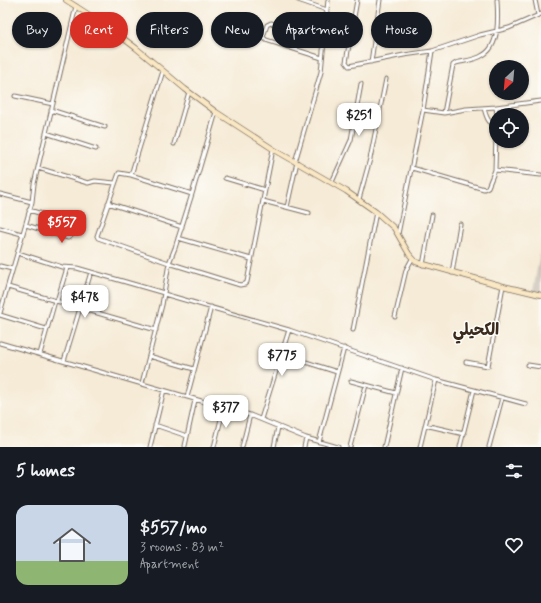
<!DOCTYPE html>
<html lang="en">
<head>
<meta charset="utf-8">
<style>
	:root { --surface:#171b24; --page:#242831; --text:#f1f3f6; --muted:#9ea1a6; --accent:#d93025 }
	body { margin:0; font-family:Mynerve,"Playpen Sans Arabic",sans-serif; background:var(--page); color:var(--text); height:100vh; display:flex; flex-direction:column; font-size:15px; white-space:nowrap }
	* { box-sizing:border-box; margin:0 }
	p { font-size:13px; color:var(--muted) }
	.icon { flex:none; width:22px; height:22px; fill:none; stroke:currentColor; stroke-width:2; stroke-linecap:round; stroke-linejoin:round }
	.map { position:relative; height:447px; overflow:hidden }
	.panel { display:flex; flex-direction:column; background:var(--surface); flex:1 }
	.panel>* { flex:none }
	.banner { position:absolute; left:12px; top:12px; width:517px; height:36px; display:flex; gap:8px }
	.needle { width:26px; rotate:206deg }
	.buttons { position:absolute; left:489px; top:60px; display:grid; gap:8px }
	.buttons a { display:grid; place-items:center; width:40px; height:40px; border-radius:50%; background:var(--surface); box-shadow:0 1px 3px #0004; font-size:20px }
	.price { position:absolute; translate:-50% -34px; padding:0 9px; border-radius:8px; background:#fff; color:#222; font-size:13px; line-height:26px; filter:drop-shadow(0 1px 2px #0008) }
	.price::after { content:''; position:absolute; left:50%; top:24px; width:12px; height:9px; margin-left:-6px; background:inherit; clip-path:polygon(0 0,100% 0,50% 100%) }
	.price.current { background:var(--accent); color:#fff }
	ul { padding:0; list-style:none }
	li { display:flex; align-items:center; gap:12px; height:100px; padding:0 16px }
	li span { display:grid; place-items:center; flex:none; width:112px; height:80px; border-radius:12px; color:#555 }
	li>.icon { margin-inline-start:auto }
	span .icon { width:48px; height:48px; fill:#fffc; stroke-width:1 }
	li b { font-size:17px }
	h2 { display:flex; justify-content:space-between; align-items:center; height:48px; padding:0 16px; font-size:17px }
	.pill { padding:0 14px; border-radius:18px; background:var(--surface); box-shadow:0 1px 3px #0004; font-size:14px; line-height:36px }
	.pill.current { background:var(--accent); color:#fff }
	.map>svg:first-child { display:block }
	.industrial { fill:#cbc3b8 }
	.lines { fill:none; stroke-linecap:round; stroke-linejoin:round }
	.street-casing { stroke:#7c6e5f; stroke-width:5 }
	.secondary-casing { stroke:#7c6e5f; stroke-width:6 }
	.street { stroke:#fff; stroke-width:3 }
	.secondary { stroke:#fae7c3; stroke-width:4.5 }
	.labels { text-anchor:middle; stroke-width:3; stroke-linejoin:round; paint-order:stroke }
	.district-label { font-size:16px; font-weight:bold; fill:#3b2a1e; stroke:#fdfcf7 }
</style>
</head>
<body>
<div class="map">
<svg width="541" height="447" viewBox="0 0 541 447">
	<rect width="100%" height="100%" fill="#fdfcf7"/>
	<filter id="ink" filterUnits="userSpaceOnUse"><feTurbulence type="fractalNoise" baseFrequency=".025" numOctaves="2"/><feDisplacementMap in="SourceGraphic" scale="8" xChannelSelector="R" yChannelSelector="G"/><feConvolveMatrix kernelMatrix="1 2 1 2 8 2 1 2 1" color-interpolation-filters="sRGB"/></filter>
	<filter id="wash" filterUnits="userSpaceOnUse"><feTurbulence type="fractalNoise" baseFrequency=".012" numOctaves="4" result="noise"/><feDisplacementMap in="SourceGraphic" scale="16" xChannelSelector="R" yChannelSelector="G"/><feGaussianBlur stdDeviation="0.9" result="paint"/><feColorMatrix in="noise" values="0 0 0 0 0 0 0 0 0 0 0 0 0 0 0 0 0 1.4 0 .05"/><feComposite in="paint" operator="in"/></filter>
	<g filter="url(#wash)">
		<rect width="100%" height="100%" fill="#f6ebd7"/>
		<path class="industrial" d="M 541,249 L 541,292 L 533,291 Z"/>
	</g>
	<g filter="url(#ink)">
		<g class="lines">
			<defs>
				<path id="street" d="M 298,0 L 327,10
					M 357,0 L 346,62 L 349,66 L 404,55 L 432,51 L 480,35 L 509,28 L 541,14
					M 535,0 L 538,15
					M 322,58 L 266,40 L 263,37 L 267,25 L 271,23 L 323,40
					M 371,62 L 380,0
					M 15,96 L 53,104
					M 484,108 C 486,116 488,123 496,127
					M 51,110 L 105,127
					M 423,110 L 444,113 L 466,109 L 496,107
					M 444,113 L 453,65 L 456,63 C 464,61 476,60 483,55 C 500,46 498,16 497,0
					M 497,115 L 496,107 L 541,101
					M 46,133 L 96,149
					M 496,134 L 495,170 L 541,175
					M 174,144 L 189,92
					M 295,162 L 321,72 L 328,0
					M 38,168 L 88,183 L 95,181 L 115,183
					M 412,168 L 484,189 L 488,187 L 495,170
					M 131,175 L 163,71
					M 225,178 L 265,190
					M 332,182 L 351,140 L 361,84
					M 0,194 L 32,202
					M 192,194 L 131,175 L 119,173 L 97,236 L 98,238 L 169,263 L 240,285 L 245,284 L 247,282 L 273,149
					M 359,199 L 370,159 L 386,79
					M 263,201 L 309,213
					M 108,203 L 182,227
					M 287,207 L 297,162
					M 26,225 L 68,238 L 71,236 L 74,227 L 72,223 L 29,210
					M 0,228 L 22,234
					M 398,234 L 423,110 L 432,51
					M 178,238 L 251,259
					M 18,253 L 62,267 L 77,268 L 164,293
					M 423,265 L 432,215
					M 0,266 L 12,269
					M 452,273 L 460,224
					M 8,287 L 156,330
					M 164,294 L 289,330 L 436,380 L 474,390 L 460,447
					M 57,301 L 67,268
					M 0,313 L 32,202 L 34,184 L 76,6
					M 0,315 L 46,329
					M 395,317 L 406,270 L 412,259
					M 353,330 L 376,212
					M 0,343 L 250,415 L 306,438 L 338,447
					M 40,354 L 55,301
					M 281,354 L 337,372
					M 149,356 L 194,369
					M 64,361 L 91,272
					M 466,362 L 488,366 L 503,286
					M 528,365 L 541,367
					M 351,381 L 396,393
					M 142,383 L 162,305 L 169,263 L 175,248 L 192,194 L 216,112
					M 474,390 L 526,404
					M 187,397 L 211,307
					M 261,419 L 289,330
					M 155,425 L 187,436
					M 425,425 L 464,434
					M 319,442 L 344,348
					M 185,446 L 195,400
					M 150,447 L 164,390
					M 214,447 L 224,407
					M 242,447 L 250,415
					M 274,447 L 278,427
					M 304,447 L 306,438
					M 350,447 L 366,385
					M 384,447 L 402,368
					M 420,447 L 436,380
					M 489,447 L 502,398"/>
				<path id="secondary" d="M 66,0 L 108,27 L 136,48 L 185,89 L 216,112 L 273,149 L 346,191 L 376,212 L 394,228 L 409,254 L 416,262 L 503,286 L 541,295"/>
			</defs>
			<use href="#street" class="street-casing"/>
			<use href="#secondary" class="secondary-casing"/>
			<use href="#street" class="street"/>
			<use href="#secondary" class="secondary"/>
		</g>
	</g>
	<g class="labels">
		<g class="district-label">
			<text x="476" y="335">الكحيلي</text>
		</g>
	</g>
</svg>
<div class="buttons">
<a><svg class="needle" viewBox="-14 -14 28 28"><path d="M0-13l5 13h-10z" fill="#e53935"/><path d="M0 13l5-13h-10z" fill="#9ea1a6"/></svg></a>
<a><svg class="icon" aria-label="locate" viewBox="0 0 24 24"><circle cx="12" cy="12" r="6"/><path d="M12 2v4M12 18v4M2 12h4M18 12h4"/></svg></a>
</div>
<b class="price" style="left:359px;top:137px">$251</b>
<b class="price current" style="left:62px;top:244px">$557</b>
<b class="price" style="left:85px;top:319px">$478</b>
<b class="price" style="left:282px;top:377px">$775</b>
<b class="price" style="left:226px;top:429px">$377</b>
<div class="banner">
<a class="pill">Buy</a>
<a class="pill current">Rent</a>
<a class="pill">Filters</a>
<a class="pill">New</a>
<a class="pill">Apartment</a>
<a class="pill">House</a>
</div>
</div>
<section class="panel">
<h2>5 homes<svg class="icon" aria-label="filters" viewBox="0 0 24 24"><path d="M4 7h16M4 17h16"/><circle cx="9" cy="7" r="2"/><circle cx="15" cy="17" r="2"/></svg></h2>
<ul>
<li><span style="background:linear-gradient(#c9d6e8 70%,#8fb573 0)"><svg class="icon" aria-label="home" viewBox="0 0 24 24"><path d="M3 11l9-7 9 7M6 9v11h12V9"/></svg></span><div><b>$557/mo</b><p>3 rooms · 83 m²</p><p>Apartment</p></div><svg class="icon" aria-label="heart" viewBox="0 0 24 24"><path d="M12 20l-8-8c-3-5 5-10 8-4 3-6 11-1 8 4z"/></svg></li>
</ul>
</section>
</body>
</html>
